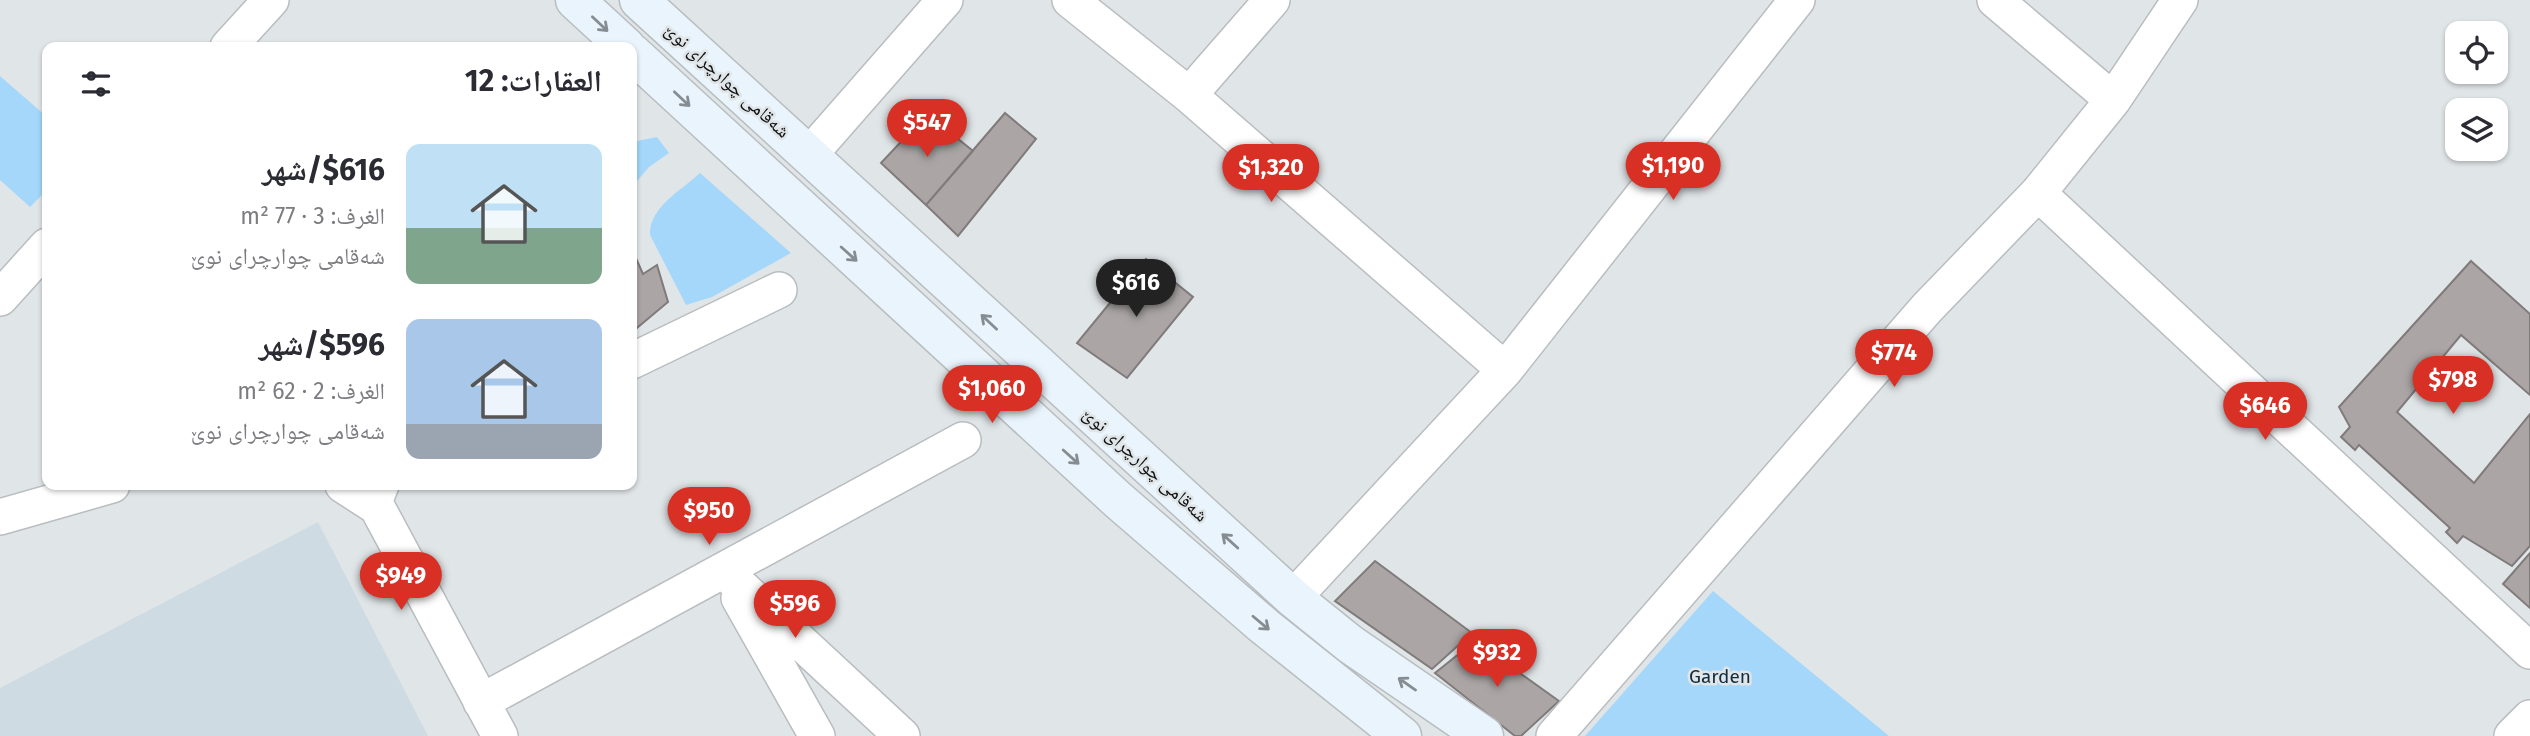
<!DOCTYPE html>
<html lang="ar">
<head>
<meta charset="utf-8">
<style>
	:root { --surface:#fff; --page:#f2f2f3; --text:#2b2b33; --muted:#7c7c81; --accent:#d93025 }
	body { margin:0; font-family:"Fira Sans","Noto Naskh Arabic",sans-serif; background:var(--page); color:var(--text); direction:rtl; height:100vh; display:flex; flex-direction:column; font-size:26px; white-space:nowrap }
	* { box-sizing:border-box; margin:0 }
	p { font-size:23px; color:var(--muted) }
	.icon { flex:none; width:38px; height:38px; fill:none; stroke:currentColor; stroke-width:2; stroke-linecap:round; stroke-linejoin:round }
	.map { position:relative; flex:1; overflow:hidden; direction:ltr }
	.panel { position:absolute; left:42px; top:42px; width:595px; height:448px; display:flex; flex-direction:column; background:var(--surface); border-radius:14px; box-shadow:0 2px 5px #0004; direction:rtl }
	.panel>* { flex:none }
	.tools { position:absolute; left:2445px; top:21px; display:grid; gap:14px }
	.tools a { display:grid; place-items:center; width:63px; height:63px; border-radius:14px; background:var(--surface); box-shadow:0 2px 5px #0004; font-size:35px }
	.price { position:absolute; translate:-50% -60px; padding:0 16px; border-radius:24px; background:var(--accent); color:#fff; font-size:23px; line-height:46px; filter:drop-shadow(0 2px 4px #0008) }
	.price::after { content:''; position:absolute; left:50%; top:42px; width:21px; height:16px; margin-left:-10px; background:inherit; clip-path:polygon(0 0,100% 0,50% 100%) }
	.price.on { background:#222; color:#fff }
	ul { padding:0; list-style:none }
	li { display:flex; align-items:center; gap:21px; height:175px; padding:0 35px }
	li span { display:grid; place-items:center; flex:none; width:196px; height:140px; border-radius:14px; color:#555 }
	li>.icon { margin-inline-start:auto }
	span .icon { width:84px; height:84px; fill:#fffc; stroke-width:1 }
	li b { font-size:30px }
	h2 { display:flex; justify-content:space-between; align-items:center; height:84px; padding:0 35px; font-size:30px }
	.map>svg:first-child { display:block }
	.built { fill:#cfdbe3 }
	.green { fill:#a5d7fa }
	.building { fill:#aba5a5; stroke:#807b7b; stroke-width:2 }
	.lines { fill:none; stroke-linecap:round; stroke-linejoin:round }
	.street-casing { stroke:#b9bdc0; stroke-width:38 }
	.secondary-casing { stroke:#b9bdc0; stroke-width:41 }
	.street { stroke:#fff; stroke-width:35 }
	.secondary { stroke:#e9f4fc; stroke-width:38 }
	.oneway { stroke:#868d92 }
	.labels { text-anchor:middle; stroke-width:5; stroke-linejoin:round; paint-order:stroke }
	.street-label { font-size:19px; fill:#0e1011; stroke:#e0e5e8 }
	.park-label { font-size:19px; fill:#0e2d40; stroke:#e0e5e8 }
</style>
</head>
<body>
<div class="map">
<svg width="2530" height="736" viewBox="0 0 2530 736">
	<rect width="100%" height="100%" fill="#e0e5e8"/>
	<path class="built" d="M 318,522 L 428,736 L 0,736 L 0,688 Z"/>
	<path class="green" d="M 0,76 L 47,117 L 47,190 L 30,207 L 0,180 Z
		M 657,137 L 669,153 L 649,167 L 632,187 L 632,146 L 637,141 Z
		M 700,173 L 791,253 L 712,297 L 686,305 L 650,235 C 649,207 681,191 700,173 Z
		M 1713,591 L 1889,736 L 1585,736 Z"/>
	<path class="building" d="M 1005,113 L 1036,139 L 958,236 L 926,205 Z
		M 927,114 L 973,151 L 926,205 L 881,163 Z
		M 632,256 L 635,256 L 643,274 L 657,265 L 668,302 L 632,332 Z
		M 1146,259 L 1193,297 L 1127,378 L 1077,343 Z
		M 2471,261 L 2530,314 L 2530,395 L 2461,335 L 2397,412 L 2474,483 L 2530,414 L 2530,546 L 2512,566 L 2463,536 L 2457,543 L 2446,532 L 2450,528 L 2359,445 L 2355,450 L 2341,437 L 2350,427 L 2339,407 Z
		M 2530,553 L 2530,608 L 2503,584 Z
		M 1375,561 L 1472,633 L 1432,669 L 1335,601 Z
		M 1475,641 L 1559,701 L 1521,736 L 1515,736 L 1435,673 Z"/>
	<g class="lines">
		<defs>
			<path id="street" d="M 1070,0 L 1189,95 L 1505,370
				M 1995,0 L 2113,100
				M 228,47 L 271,0
				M 1189,95 L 1272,0
				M 810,154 L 945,0
				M 2038,193 L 2530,651
				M 0,298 L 47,246
				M 632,361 L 779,290
				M 343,485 L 377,507
				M 381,485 L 375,500 L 377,507 L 500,736
				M 0,517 L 112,485
				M 724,571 L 902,736
				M 739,598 L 817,736
				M 1293,598 L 1505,370 L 1797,0
				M 481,702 L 963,440
				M 1554,736 L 1927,308 L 2038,193 L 2113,100 L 2180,0
				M 2512,736 L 2530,718"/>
			<path id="secondary" d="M 575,0 L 626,47
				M 639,0 L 1293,598 L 1350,644 L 1484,736
				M 632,53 L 1118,500 L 1264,626 L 1402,736"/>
		</defs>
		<use href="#street" class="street-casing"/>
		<use href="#secondary" class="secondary-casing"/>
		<use href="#street" class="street"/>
		<use href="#secondary" class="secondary"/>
	</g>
	<defs><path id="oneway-shaft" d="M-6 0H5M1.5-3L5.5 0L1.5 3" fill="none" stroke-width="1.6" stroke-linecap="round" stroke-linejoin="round" transform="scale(1.75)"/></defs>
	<g class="oneway">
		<use href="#oneway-shaft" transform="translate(600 24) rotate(43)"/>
		<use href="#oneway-shaft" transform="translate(682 99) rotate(43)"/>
		<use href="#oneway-shaft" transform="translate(849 254) rotate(42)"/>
		<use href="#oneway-shaft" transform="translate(989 322) rotate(-137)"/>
		<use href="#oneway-shaft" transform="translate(1071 457) rotate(42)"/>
		<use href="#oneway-shaft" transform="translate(1230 541) rotate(-138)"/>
		<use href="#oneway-shaft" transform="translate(1261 623) rotate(40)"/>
		<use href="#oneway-shaft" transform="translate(1407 684) rotate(-145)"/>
	</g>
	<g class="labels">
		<g class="street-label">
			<text transform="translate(728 80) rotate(42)" y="7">شەقامی چوارچرای نوێ</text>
			<text transform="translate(1146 464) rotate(42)" y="7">شەقامی چوارچرای نوێ</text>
		</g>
		<g class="park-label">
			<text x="1720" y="683">Garden</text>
		</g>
	</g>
</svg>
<div class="tools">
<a><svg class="icon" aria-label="locate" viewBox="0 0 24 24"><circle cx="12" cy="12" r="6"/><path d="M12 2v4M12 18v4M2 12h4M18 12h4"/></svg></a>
<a><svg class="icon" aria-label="layers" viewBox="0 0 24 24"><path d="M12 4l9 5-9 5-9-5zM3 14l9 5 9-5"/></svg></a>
</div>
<b class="price" style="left:927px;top:159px">$547</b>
<b class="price" style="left:1673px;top:202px">$1,190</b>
<b class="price" style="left:1271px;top:204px">$1,320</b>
<b class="price on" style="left:1136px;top:319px">$616</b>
<b class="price" style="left:1894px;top:389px">$774</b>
<b class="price" style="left:2453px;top:416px">$798</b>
<b class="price" style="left:992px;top:425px">$1,060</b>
<b class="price" style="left:2265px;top:442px">$646</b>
<b class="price" style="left:709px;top:547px">$950</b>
<b class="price" style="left:401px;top:612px">$949</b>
<b class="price" style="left:795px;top:640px">$596</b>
<b class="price" style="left:1497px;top:689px">$932</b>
<section class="panel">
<h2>العقارات: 12<svg class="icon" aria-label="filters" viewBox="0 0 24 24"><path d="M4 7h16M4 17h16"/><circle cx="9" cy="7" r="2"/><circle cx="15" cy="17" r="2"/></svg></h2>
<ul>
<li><span style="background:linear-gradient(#bfe0f5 60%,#7fa58c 0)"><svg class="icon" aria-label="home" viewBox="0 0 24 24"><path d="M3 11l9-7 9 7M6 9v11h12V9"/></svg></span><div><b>$616/شهر</b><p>الغرف: 3 · 77 m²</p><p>شەقامی چوارچرای نوێ</p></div></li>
<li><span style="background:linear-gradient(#a9c7e8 75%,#9aa5b1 0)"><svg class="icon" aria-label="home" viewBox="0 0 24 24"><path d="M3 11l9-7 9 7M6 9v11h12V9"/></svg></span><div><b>$596/شهر</b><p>الغرف: 2 · 62 m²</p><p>شەقامی چوارچرای نوێ</p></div></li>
</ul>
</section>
</div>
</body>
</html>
